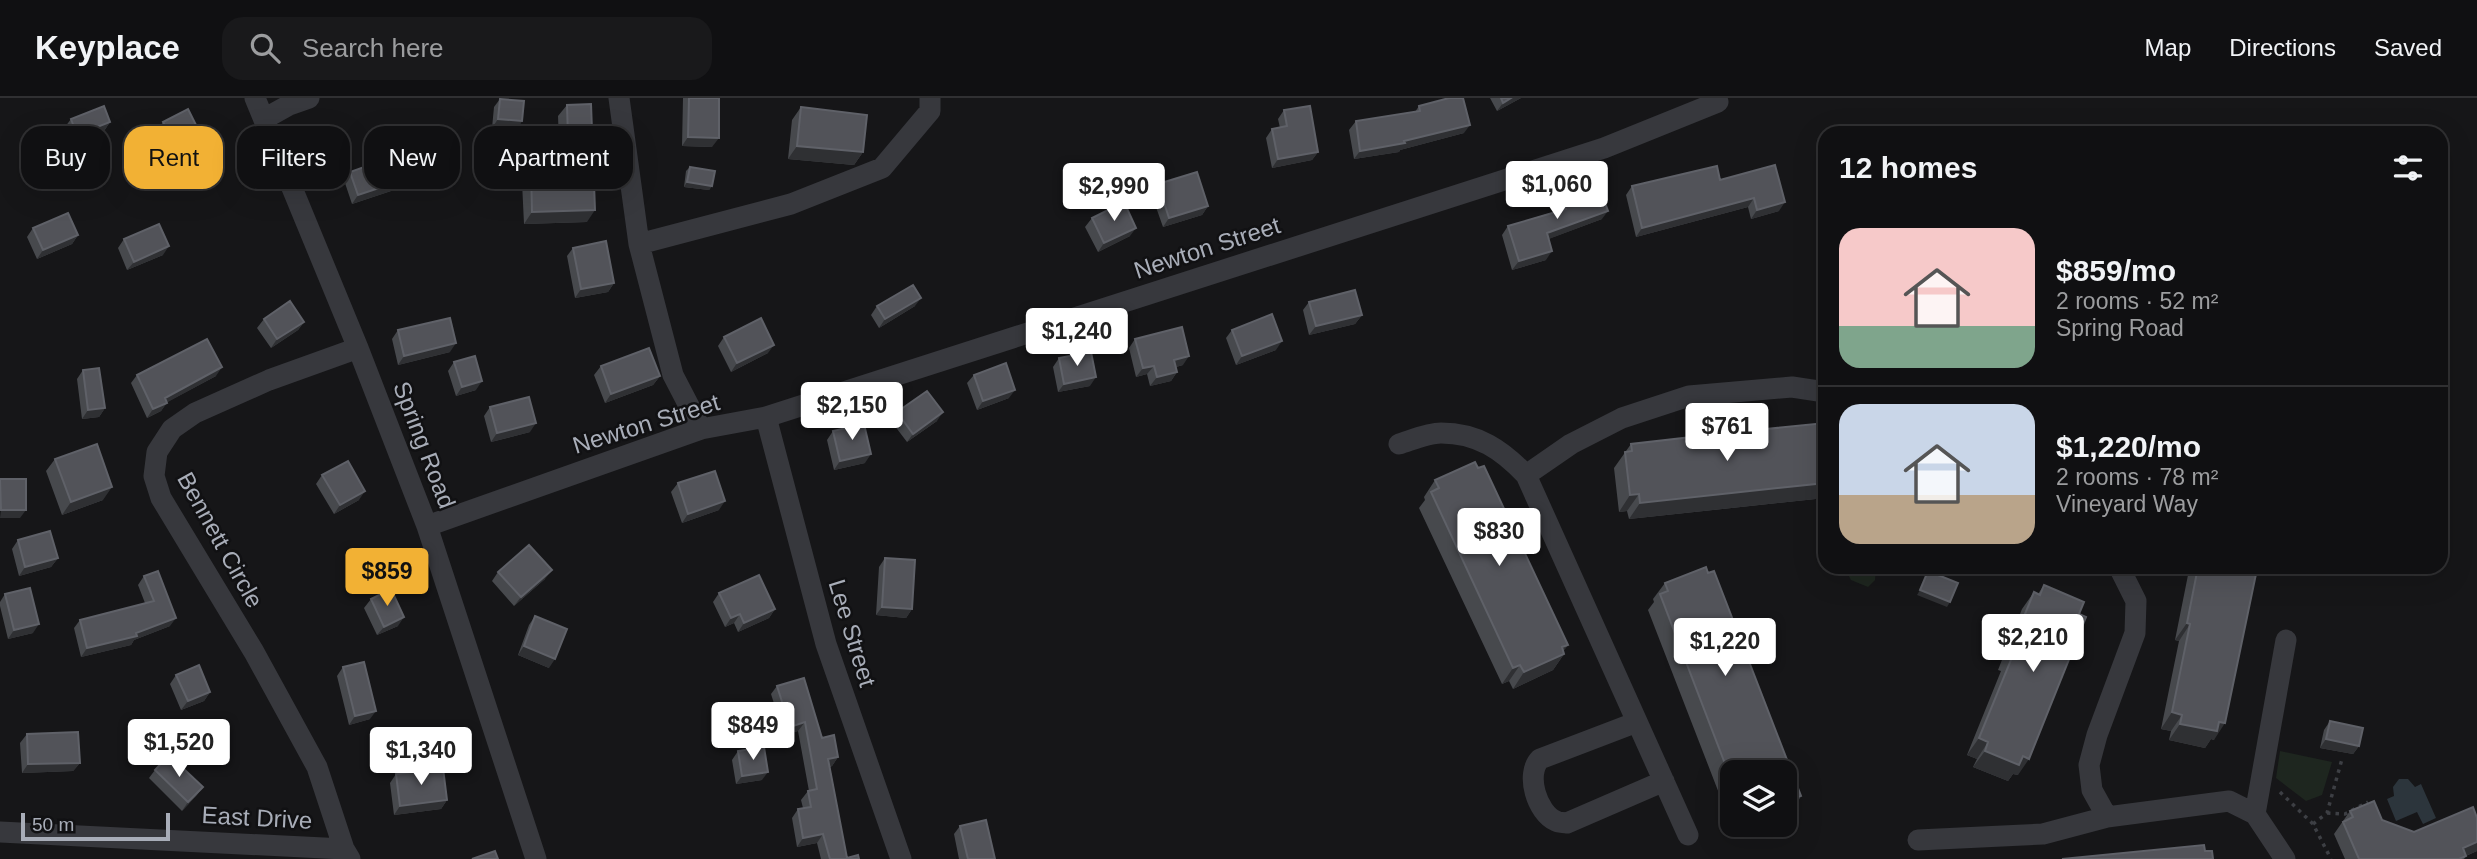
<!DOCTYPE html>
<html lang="en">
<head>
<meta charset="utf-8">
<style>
	:root { --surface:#101012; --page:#19191b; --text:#f1f3f6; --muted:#9c9d9f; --line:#303032; --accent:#f2b134 }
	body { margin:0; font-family:Arial,sans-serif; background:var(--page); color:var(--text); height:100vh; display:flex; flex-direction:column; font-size:26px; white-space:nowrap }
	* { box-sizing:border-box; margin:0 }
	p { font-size:23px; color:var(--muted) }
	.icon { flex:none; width:38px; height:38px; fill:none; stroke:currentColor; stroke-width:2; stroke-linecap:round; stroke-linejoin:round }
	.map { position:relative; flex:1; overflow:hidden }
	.drawer { position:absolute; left:1818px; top:28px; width:630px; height:448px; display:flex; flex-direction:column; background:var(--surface); border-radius:21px; box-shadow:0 7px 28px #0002,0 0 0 2px var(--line) }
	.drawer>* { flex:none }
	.banner { position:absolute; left:21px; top:28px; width:665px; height:63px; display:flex; gap:14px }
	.fabs { position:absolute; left:1720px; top:662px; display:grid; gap:14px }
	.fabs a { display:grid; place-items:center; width:77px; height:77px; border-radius:14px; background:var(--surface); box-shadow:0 7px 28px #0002,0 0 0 2px var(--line); font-size:35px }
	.scale { position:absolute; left:21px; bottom:18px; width:149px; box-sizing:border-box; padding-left:7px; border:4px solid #a8adb8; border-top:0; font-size:19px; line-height:24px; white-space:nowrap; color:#a8adb8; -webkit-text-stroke:5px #111113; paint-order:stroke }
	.price { position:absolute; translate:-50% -60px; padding:0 16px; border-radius:7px; background:#fff; color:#222; font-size:23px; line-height:46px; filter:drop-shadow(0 2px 4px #0008) }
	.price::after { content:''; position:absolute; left:50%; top:42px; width:21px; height:16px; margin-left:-10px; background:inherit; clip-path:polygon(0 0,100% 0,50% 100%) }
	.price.active { background:var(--accent); color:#111 }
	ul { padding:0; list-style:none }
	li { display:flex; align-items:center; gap:21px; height:175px; padding:0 21px }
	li+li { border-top:2px solid var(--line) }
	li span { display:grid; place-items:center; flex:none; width:196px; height:140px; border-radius:21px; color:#555 }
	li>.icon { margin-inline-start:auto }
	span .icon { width:84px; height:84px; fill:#fffc; stroke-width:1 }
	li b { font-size:30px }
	h2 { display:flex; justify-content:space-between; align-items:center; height:84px; padding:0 21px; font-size:30px }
	.tag { padding:0 24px; border-radius:21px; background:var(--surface); box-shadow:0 7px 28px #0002,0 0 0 2px var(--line); font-size:24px; line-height:63px }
	.tag.active { background:var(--accent); color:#111 }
	header { display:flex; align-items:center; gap:42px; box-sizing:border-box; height:98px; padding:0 35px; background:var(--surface); border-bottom:2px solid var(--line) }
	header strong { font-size:33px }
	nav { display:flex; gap:38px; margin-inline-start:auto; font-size:24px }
	.search { width:490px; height:63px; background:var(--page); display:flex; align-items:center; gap:18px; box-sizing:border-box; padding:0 24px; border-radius:21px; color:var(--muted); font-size:26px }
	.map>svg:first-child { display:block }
	.green { fill:#1e261f }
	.water { fill:#2c353c }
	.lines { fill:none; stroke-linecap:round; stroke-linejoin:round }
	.path { stroke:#3d3f44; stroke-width:3.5; stroke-dasharray:3.5 5; stroke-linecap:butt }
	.minor { stroke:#37383d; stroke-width:21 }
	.wall { fill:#47494d }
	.shaded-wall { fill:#2f3033 }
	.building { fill:#525359; stroke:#5f6168; stroke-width:2 }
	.labels { text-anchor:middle; stroke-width:5; stroke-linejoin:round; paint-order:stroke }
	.street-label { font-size:24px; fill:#a8adb8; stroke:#111113 }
</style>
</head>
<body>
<header>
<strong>Keyplace</strong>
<div class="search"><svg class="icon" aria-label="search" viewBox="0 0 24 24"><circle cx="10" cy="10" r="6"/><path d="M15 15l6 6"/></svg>Search here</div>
<nav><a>Map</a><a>Directions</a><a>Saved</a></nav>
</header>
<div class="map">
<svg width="2477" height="761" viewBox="0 0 2477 761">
	<rect width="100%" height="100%" fill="#161618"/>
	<path class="green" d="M 1844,469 L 1876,469 L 1875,482 L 1868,489 L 1851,482 Z
		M 2280,653 L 2332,664 L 2322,697 L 2306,703 L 2276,680 Z"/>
	<path class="water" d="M 2399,681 L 2408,681 L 2415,689 L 2421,686 L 2436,720 L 2423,726 L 2417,714 L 2396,723 L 2387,701 L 2394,698 L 2393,689 Z"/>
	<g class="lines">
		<path class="path" d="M 2280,694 L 2313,726 L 2331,761
			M 2327,715 L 2345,716 L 2368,704
			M 2313,726 L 2327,715 L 2342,661"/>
		<path class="minor" d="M 255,0 L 358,250 L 427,428 L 536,761
			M 619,0 L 639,146 L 673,277 L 701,331
			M 264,21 L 289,7 L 309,0
			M 639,146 L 791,106 L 882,70 L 930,13 L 930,0
			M 766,319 L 826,546 L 901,761
			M 1399,346 C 1412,342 1428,335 1441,335 C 1478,335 1502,352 1526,377
			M 427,428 L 701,331 L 766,319 L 1604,50 L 1718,4
			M 2119,469 L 2136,503 L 2135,535 L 2097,637 L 2089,667 L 2092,692 L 2107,719 L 2229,703 L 2255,716 L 2285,761
			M 1637,624 L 1540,661 C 1525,676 1537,715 1556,723 C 1559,725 1563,724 1567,725 L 1664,683
			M 2255,716 L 2286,542
			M 0,734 L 344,751
			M 1688,737 L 1526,377 L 1571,346 L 1622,320 L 1689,298 L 1792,289 L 1825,294
			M 1918,742 L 2043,736 L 2107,719
			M 350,761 L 344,751 L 317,669 L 254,554 L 161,400 L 154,378 L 157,354 L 172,331 L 195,315 L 269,282 L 358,250"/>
	</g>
	<path class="wall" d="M 683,0 L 719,0 L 712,49 L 682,48 Z
		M 1490,0 L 1521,0 L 1497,13 Z
		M 500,1 L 522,23 L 516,32 L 492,30 L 494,9 Z
		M 567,7 L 587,124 L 524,126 L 522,84 L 531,72 L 560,71 L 558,18 Z
		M 1419,8 L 1464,35 L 1400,52 L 1399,54 L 1354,61 L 1349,32 L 1356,23 L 1415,14 Z
		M 801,9 L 863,54 L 854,67 L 788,61 L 792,22 Z
		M 1284,12 L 1318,54 L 1312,62 L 1272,70 L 1266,40 L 1272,31 L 1280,30 L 1278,21 Z
		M 71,21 L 110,24 L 104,33 L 71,46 L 65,29 Z
		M 163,24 L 194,43 L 170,56 L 157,33 Z
		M 690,69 L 712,88 L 709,92 L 684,89 L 686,73 Z
		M 350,74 L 394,92 L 352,106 L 344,82 Z
		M 1720,82 L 1779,113 L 1751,121 L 1748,109 L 1636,139 L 1626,97 L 1632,88 Z
		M 1158,86 L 1208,108 L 1202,117 L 1163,129 L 1151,95 Z
		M 1561,97 L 1602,121 L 1548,141 L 1546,162 L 1512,172 L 1502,137 L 1508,128 L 1557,113 L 1555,106 Z
		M 1092,120 L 1130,138 L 1098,154 L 1085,129 Z
		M 33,130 L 78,137 L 72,146 L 37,161 L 27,139 Z
		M 124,141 L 163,157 L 127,172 L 118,150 Z
		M 573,150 L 614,185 L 608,194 L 575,200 L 567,158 Z
		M 1309,204 L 1362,217 L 1355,226 L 1309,237 L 1303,212 Z
		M 877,208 L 915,208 L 879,230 L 871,217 Z
		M 264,221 L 304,224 L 298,232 L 271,250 L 257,230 Z
		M 398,232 L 450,254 L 398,267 L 392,241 Z
		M 1232,232 L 1276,252 L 1236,267 L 1226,240 Z
		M 724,239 L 768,255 L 731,274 L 718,248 Z
		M 1135,241 L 1183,267 L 1176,269 L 1177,274 L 1171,283 L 1150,288 L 1147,276 L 1136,279 L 1129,250 Z
		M 1059,260 L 1090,288 L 1058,294 L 1053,269 Z
		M 454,264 L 476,292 L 456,298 L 448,273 Z
		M 601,268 L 660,278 L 653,287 L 605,305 L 594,277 Z
		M 83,272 L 105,310 L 99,319 L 82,321 L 77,281 Z
		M 137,277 L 216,278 L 167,304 L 161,313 L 147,320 L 131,285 Z
		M 974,277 L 1009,300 L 977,312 L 967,285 Z
		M 490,309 L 530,334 L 491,344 L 484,318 Z
		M 897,314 L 937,323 L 907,344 L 891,323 Z
		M 1825,325 L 1825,400 L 1629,421 L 1627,413 L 1619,414 L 1614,370 L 1631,346 Z
		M 833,333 L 865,365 L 834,372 L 827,342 Z
		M 55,361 L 103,402 L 62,417 L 46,373 Z
		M 322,377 L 359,402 L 334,416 L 316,386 Z
		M 1435,382 L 1568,547 L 1563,553 L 1564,556 L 1553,572 L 1513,591 L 1509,583 L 1502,586 L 1419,410 L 1425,402 L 1424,399 Z
		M 678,385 L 719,412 L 682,425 L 671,394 Z
		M 18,442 L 58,460 L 51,469 L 19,478 L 12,451 Z
		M 885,460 L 912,511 L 906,520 L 876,517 L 879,469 Z
		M 1706,469 L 1708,475 L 1714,473 L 1801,698 L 1797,705 L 1797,707 L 1785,723 L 1785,674 L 1732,674 L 1732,726 L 1778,726 L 1744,739 L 1741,731 L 1734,734 L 1648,512 L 1654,504 L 1653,501 L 1665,485 Z
		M 2194,469 L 2249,469 L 2214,642 L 2211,641 L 2205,650 L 2169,642 L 2171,633 L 2161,631 L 2179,543 L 2175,542 L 2188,477 Z
		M 498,474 L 545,481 L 514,508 L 492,483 Z
		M 144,478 L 170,528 L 134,542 L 131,547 L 81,559 L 74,530 L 80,522 L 145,505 L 138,487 Z
		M 2044,487 L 2018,677 L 2013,676 L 2008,683 L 1973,669 L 1977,661 L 1967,657 L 2001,573 L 1998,572 L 2022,511 L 2034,494 L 2038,496 Z
		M 719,495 L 775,511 L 769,520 L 738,534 L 734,525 L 725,529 L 713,504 Z
		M 5,496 L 33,535 L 8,541 L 0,508 L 0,504 Z
		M 371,501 L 398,528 L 377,537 L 364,510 Z
		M 535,518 L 549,570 L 518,557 L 529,527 Z
		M 343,569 L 370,621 L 349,627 L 337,578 Z
		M 176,577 L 210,594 L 204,603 L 181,612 L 170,586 Z
		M 777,588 L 838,659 L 832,668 L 830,669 L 847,760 L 859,761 L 821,761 L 817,745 L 797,749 L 792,720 L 798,711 L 803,710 L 801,702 L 808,693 L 809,693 L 798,633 L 784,637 L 771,596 Z
		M 2330,623 L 2359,648 L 2353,656 L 2320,650 L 2324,632 Z
		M 27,636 L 80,665 L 73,673 L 22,675 L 20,645 Z
		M 738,653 L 762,682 L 736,686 L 732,662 Z
		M 155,672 L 203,689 L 196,698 L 182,713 L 149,680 Z
		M 396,676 L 447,702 L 441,711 L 394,717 L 390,685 Z
		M 2350,713 L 2382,722 L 2414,734 L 2477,753 L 2466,758 L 2464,761 L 2345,761 L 2334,736 Z
		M 960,728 L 995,761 L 959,761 L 954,736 Z"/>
	<path class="shaded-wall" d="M 1511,0 L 1521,0 L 1497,13 L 1503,5 Z
		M 498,21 L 522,23 L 516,32 L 492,30 Z
		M 110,24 L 104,33 L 71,46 L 77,37 Z
		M 1470,27 L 1464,35 L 1400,52 L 1399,54 L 1354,61 L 1360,53 L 1404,43 Z
		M 200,35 L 194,43 L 170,56 L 176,47 Z
		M 688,39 L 719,40 L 712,49 L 682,48 Z
		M 797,48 L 863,54 L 854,67 L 788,61 Z
		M 1318,54 L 1312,62 L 1272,70 L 1278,61 Z
		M 400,83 L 394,92 L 352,106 L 358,97 Z
		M 687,84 L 712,88 L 709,92 L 684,89 Z
		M 1754,100 L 1748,109 L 1636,139 L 1642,130 Z
		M 1785,104 L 1779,113 L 1751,121 L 1757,112 Z
		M 1208,108 L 1202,117 L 1163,129 L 1169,120 Z
		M 595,112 L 587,124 L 524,126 L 532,114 Z
		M 1608,113 L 1602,121 L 1541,144 L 1547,135 Z
		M 1136,130 L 1130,138 L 1098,154 L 1104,145 Z
		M 78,137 L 72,146 L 37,161 L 43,152 Z
		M 169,148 L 163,157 L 127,172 L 134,164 Z
		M 1552,153 L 1546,162 L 1512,172 L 1519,163 Z
		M 614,185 L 608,194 L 575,200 L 581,191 Z
		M 921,200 L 915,208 L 879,230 L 885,221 Z
		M 1362,217 L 1355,226 L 1309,237 L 1316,228 Z
		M 304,224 L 298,232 L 271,250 L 277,241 Z
		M 1282,243 L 1276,252 L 1236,267 L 1242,258 Z
		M 456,245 L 450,254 L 398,267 L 404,258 Z
		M 774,247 L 768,255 L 731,274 L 737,265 Z
		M 1189,258 L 1183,267 L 1168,271 L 1174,262 Z
		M 1154,268 L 1147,276 L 1136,279 L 1143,270 Z
		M 222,269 L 216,278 L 166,305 L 167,305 L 161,313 L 147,320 L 153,311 L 165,300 Z
		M 1177,274 L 1171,283 L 1150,288 L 1157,279 Z
		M 660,278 L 653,287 L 605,305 L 611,296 Z
		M 1096,279 L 1090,288 L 1058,294 L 1064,286 Z
		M 482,283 L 476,292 L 456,298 L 462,289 Z
		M 1015,292 L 1009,300 L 977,312 L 983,303 Z
		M 105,310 L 99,319 L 82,321 L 88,312 Z
		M 943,314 L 937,323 L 907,344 L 913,336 Z
		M 536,325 L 530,334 L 491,344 L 497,335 Z
		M 871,356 L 865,365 L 834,372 L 840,363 Z
		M 1825,385 L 1825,400 L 1629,421 L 1640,405 Z
		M 112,389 L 103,402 L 62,417 L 71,404 Z
		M 365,393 L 359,402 L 334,416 L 340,407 Z
		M 1639,396 L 1627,413 L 1619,414 L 1630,397 Z
		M 725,403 L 719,412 L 682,425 L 688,416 Z
		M 1,412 L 26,412 L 20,420 L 0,420 Z
		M 58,460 L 51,469 L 19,478 L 25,469 Z
		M 552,472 L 545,481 L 514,508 L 521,499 Z
		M 1920,492 L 1950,504 L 1947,509 L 1917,497 Z
		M 882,509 L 912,511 L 906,520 L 876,517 Z
		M 775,511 L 769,520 L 738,534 L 744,525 Z
		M 740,516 L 734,525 L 725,529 L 731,520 Z
		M 404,519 L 398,528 L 377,537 L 384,529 Z
		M 176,520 L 170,528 L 134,542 L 131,547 L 81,559 L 87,550 L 136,535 Z
		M 2187,525 L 2190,526 L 2179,543 L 2175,542 Z
		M 39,526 L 33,535 L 8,541 L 14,532 Z
		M 1568,547 L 1560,558 L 1564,556 L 1553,572 L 1513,591 L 1524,574 L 1562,549 Z
		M 524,548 L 555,561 L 549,570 L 518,557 Z
		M 1520,567 L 1509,583 L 1502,586 L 1513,570 Z
		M 210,594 L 204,603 L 181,612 L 188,603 Z
		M 376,613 L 370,621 L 349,627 L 355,618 Z
		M 2172,614 L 2182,617 L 2171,633 L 2161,631 Z
		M 805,624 L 798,633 L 784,637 L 790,629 Z
		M 2219,624 L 2225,625 L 2214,642 L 2211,641 L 2205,650 L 2169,642 L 2180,626 Z
		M 1979,640 L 1988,644 L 1977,661 L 1967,657 Z
		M 2326,641 L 2359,648 L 2353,656 L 2320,650 Z
		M 1985,653 L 2023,658 L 2029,661 L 2018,677 L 2013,676 L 2008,683 L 1973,669 Z
		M 838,659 L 832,668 L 822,670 L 828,661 Z
		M 80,665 L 73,673 L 22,675 L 28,666 Z
		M 768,674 L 762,682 L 736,686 L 742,678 Z
		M 203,689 L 196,698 L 182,713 L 188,704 Z
		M 1801,698 L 1794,708 L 1797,707 L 1785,723 L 1785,711 L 1795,700 Z
		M 447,702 L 441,711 L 394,717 L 400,708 Z
		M 1739,726 L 1745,726 L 1741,731 L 1734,734 Z
		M 1753,726 L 1778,726 L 1744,739 Z
		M 823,736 L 817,745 L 797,749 L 803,740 Z
		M 2477,744 L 2477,753 L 2458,761 L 2463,750 Z"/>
	<path class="building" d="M 689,0 L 719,0 L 719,40 L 688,39 Z
		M 1449,0 L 1463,0 L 1470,27 L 1404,43 L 1405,45 L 1360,53 L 1356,23 L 1420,13 L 1419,8 Z
		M 1501,0 L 1511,0 L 1503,5 Z
		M 500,1 L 524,3 L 522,23 L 498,21 Z
		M 591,6 L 595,112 L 532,114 L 531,72 L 569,71 L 567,7 Z
		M 104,8 L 110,24 L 77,37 L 71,21 Z
		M 1310,8 L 1318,54 L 1278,61 L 1272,31 L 1287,28 L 1284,12 Z
		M 801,9 L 867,17 L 863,54 L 797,48 Z
		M 188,11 L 200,35 L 176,47 L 163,24 Z
		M 392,59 L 400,83 L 358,97 L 350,74 Z
		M 1775,67 L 1785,104 L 1757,112 L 1754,100 L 1642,130 L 1632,88 L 1717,68 L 1720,82 Z
		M 690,69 L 715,73 L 712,88 L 687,84 Z
		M 1197,74 L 1208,108 L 1169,120 L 1158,86 Z
		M 1597,83 L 1608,113 L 1547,135 L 1552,153 L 1519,163 L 1508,128 L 1566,111 L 1561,97 Z
		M 1124,104 L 1136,130 L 1104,145 L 1092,120 Z
		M 68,115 L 78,137 L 43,152 L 33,130 Z
		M 159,126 L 169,148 L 134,164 L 124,141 Z
		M 606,143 L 614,185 L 581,191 L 573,150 Z
		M 913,187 L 921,200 L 885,221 L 877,208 Z
		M 1355,192 L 1362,217 L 1316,228 L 1309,204 Z
		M 290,203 L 304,224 L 277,241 L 264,221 Z
		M 1272,216 L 1282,243 L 1242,258 L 1232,232 Z
		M 450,220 L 456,245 L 404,258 L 398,232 Z
		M 761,220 L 774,247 L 737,265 L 724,239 Z
		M 1182,229 L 1189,258 L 1174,262 L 1177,274 L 1157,279 L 1154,268 L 1143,270 L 1135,241 Z
		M 207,241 L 222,269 L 165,300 L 167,305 L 153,311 L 137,277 Z
		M 649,250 L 660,278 L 611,296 L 601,268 Z
		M 1091,254 L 1096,279 L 1064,286 L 1059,260 Z
		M 475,258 L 482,283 L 462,289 L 454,264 Z
		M 1006,265 L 1015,292 L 983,303 L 974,277 Z
		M 99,270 L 105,310 L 88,312 L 83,272 Z
		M 927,293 L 943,314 L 913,336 L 897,314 Z
		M 529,299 L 536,325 L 497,335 L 490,309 Z
		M 1825,325 L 1825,385 L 1640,405 L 1639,396 L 1630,397 L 1625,354 L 1632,353 L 1631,346 L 1718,336 Z
		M 864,326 L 871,356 L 840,363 L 833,333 Z
		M 97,346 L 112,389 L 71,404 L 55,361 Z
		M 348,363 L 365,393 L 340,407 L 322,377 Z
		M 1475,364 L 1478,370 L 1484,368 L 1568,547 L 1562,549 L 1564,556 L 1524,574 L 1520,567 L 1513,570 L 1431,394 L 1439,390 L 1435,382 Z
		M 715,373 L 725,403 L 688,416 L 678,385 Z
		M 0,381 L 26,381 L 26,412 L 1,412 Z
		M 50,433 L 58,460 L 25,469 L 18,442 Z
		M 529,447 L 552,472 L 521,499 L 498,474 Z
		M 885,460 L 915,462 L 912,511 L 882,509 Z
		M 1706,469 L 1708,475 L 1714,473 L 1801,698 L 1795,700 L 1797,707 L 1785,711 L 1785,674 L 1732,674 L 1732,684 L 1660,496 L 1668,493 L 1665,485 Z
		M 2198,469 L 2249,469 L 2248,474 L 2256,476 L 2225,625 L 2219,624 L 2217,633 L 2180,626 L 2182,617 L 2172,614 L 2190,526 L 2187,525 Z
		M 158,473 L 176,520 L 136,535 L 137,538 L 87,550 L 80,522 L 154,503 L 144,478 Z
		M 1928,473 L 1958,485 L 1950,504 L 1920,492 Z
		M 759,477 L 775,511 L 744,525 L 740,516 L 731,520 L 719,495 Z
		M 2044,487 L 2084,504 L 2079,516 L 2086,519 L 2029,661 L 2023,658 L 2019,667 L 1985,653 L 1988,644 L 1979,640 L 2013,557 L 2009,555 L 2034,494 L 2040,497 Z
		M 30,490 L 39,526 L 14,532 L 5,496 Z
		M 391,491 L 404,519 L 384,529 L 371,501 Z
		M 535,518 L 567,531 L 555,561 L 524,548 Z
		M 364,564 L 376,613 L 355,618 L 343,569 Z
		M 199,567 L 210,594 L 188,603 L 176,577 Z
		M 804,580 L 822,640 L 834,637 L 838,659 L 828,661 L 847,760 L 858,757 L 859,761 L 830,761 L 823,736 L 803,740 L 798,711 L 811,709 L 808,693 L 817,691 L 805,624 L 790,629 L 777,588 Z
		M 2330,623 L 2363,630 L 2359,648 L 2326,641 Z
		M 78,634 L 80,665 L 28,666 L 27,636 Z
		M 764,649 L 768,674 L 742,678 L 738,653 Z
		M 169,657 L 203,689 L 188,704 L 155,672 Z
		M 443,670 L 447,702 L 400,708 L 396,676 Z
		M 2374,703 L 2382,722 L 2414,734 L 2473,709 L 2477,720 L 2477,744 L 2463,750 L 2466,758 L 2459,761 L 2359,761 L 2343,724 L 2353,719 L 2350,713 Z
		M 986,722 L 995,761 L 968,761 L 960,728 Z
		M 2204,747 L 2205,753 L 2212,753 L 2213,761 L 2062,761 Z
		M 495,753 L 498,761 L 472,761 Z"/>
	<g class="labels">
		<g class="street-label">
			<text transform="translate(1207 150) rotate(-18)" y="8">Newton Street</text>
			<text transform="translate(646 326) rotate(-17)" y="8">Newton Street</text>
			<text transform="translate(424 347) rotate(69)" y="8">Spring Road</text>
			<text transform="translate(220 442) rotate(61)" y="8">Bennett Circle</text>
			<text transform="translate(852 535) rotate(73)" y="8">Lee Street</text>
			<text transform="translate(257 720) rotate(3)" y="8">East Drive</text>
		</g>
	</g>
</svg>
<div class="fabs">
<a><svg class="icon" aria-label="layers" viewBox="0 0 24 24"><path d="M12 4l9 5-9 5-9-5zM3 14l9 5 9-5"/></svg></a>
</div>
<div class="scale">50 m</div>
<b class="price" style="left:1557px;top:123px">$1,060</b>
<b class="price" style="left:1114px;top:125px">$2,990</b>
<b class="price" style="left:1077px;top:270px">$1,240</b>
<b class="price" style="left:852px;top:344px">$2,150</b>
<b class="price" style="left:1727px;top:365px">$761</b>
<b class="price" style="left:1499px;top:470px">$830</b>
<b class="price active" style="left:387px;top:510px">$859</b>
<b class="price" style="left:2033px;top:576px">$2,210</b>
<b class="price" style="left:1725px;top:580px">$1,220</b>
<b class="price" style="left:753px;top:664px">$849</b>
<b class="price" style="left:179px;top:681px">$1,520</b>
<b class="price" style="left:421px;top:689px">$1,340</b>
<div class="banner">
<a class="tag">Buy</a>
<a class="tag active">Rent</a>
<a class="tag">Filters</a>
<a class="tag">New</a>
<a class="tag">Apartment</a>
</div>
<section class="drawer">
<h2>12 homes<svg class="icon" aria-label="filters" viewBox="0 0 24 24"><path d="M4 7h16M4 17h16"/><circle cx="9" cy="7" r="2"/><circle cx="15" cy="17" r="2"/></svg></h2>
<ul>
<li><span style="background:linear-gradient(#f6c9c9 70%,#7fa58c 0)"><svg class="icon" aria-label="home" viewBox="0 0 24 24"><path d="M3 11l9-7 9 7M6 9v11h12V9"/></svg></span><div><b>$859/mo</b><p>2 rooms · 52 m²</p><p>Spring Road</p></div></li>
<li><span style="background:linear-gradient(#c9d6e8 65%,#b9a48a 0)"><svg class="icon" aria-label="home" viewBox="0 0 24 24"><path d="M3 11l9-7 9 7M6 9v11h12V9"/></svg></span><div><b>$1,220/mo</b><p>2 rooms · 78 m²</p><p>Vineyard Way</p></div></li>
</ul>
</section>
</div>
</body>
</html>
